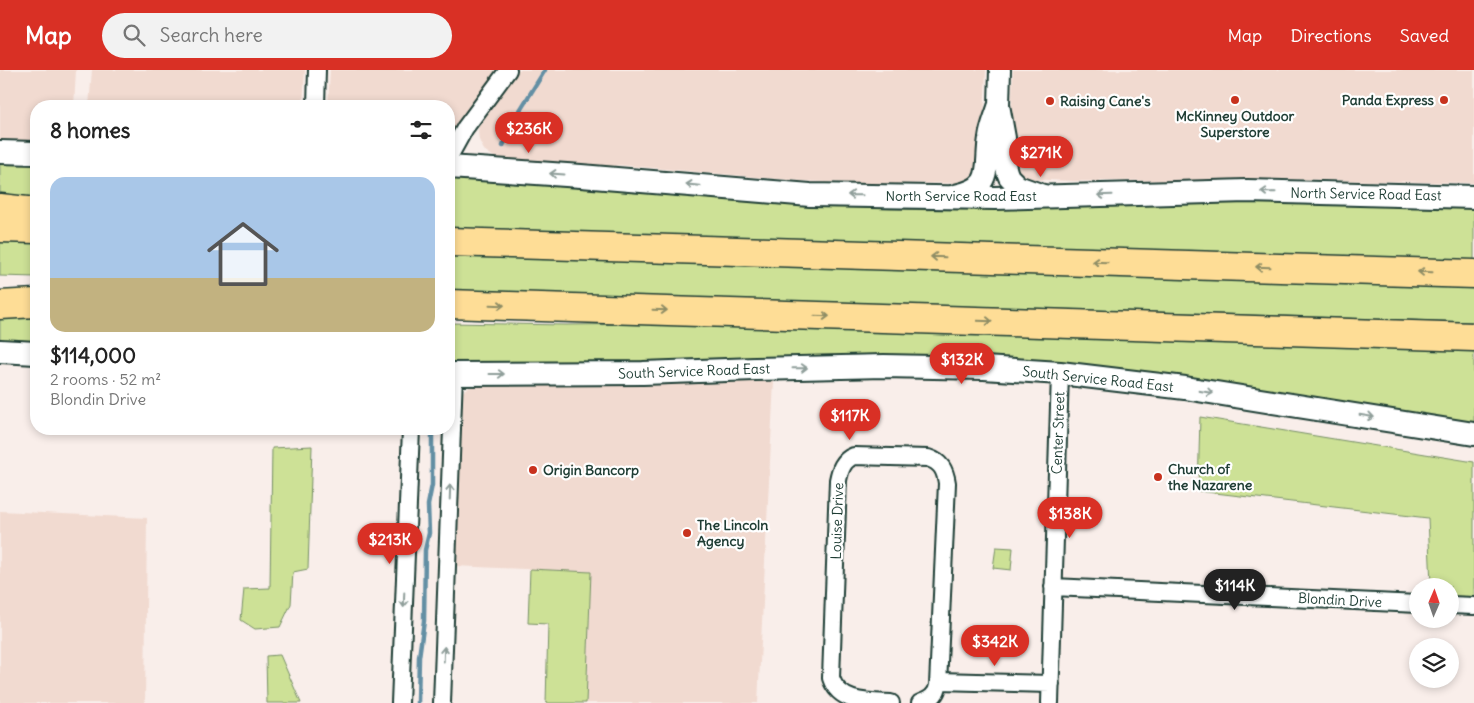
<!DOCTYPE html>
<html lang="en">
<head>
<meta charset="utf-8">
<style>
	:root { --surface:#fff; --page:#f2f2f2; --text:#222; --muted:#767676; --accent:#d93025 }
	body { margin:0; font-family:Delius,sans-serif; background:var(--page); color:var(--text); height:100vh; display:flex; flex-direction:column; font-size:19px; white-space:nowrap }
	* { box-sizing:border-box; margin:0 }
	p { font-size:16px; color:var(--muted) }
	.icon { flex:none; width:28px; height:28px; fill:none; stroke:currentColor; stroke-width:2; stroke-linecap:round; stroke-linejoin:round }
	.map { position:relative; flex:1; overflow:hidden }
	.sheet { position:absolute; left:30px; top:30px; width:425px; height:335px; display:flex; flex-direction:column; background:var(--surface); border-radius:20px; box-shadow:0 2px 8px #0003 }
	.sheet>* { flex:none }
	.needle { width:32px; rotate:2deg }
	.tools { position:absolute; left:1409px; top:508px; display:grid; gap:10px }
	.tools a { display:grid; place-items:center; width:50px; height:50px; border-radius:50%; background:var(--surface); box-shadow:0 2px 8px #0003; font-size:25px }
	.price { position:absolute; translate:-50% -42px; padding:0 11px; border-radius:18px; background:var(--accent); color:#fff; font-size:16px; line-height:32px; filter:drop-shadow(0 1px 2px #0008) }
	.price::after { content:''; position:absolute; left:50%; top:30px; width:15px; height:11px; margin-left:-8px; background:inherit; clip-path:polygon(0 0,100% 0,50% 100%) }
	.price.on { background:#222; color:#fff }
	ul { padding:0; list-style:none }
	li { display:grid; align-content:center; gap:10px; height:265px; padding:0 20px }
	li span { display:grid; place-items:center; height:155px; border-radius:15px; color:#555 }
	li>.icon { margin-inline-start:auto }
	span .icon { width:90px; height:90px; fill:#fffc; stroke-width:1 }
	li b { font-size:21px }
	h2 { display:flex; justify-content:space-between; align-items:center; height:60px; padding:0 20px; font-size:21px }
	header { display:flex; align-items:center; gap:30px; box-sizing:border-box; height:70px; padding:0 25px; background:var(--accent); color:#fff }
	header strong { font-size:24px }
	nav { display:flex; gap:28px; margin-inline-start:auto; font-size:18px }
	.search { width:350px; height:45px; background:var(--page); display:flex; align-items:center; gap:12px; box-sizing:border-box; padding:0 18px; border-radius:28px; color:var(--muted); font-size:19px }
	.map>svg:first-child { display:block }
	.built { fill:#f1dad0 }
	.green { fill:#cde196; stroke:#768f65 }
	.lines { fill:none; stroke-linecap:round; stroke-linejoin:round }
	.stream { stroke:#638fa4; stroke-width:4.5 }
	.minor-casing { stroke:#1f3d34; stroke-width:20 }
	.tertiary-casing { stroke:#1f3d34; stroke-width:24 }
	.secondary-casing { stroke:#1f3d34; stroke-width:26 }
	.motorway-casing { stroke:#1f3d34; stroke-width:31 }
	.minor { stroke:#fff; stroke-width:16 }
	.tertiary { stroke:#fff; stroke-width:20 }
	.secondary { stroke:#fff; stroke-width:22 }
	.motorway { stroke:#fedd96; stroke-width:28 }
	.oneway { stroke:#8f9e9a }
	.oneway2 { stroke:#8e8d65 }
	.poi-dot { fill:#c8321e; stroke:#fff; stroke-width:2 }
	.labels { text-anchor:middle; stroke-width:4.5; stroke-linejoin:round; paint-order:stroke }
	.poi-label { font-size:14px; font-weight:bold; fill:#1f3d34; stroke:#fff; text-anchor:start }
	.street-label { font-size:14px; fill:#1f3d34; stroke:#fff }
</style>
</head>
<body>
<header>
<strong>Map</strong>
<div class="search"><svg class="icon" aria-label="search" viewBox="0 0 24 24"><circle cx="10" cy="10" r="6"/><path d="M15 15l6 6"/></svg>Search here</div>
<nav><a>Map</a><a>Directions</a><a>Saved</a></nav>
</header>
<div class="map">
<svg width="1474" height="633" viewBox="0 0 1474 633">
	<rect width="100%" height="100%" fill="#f9eeea"/>
	<filter id="ink" filterUnits="userSpaceOnUse"><feTurbulence type="fractalNoise" baseFrequency=".02" numOctaves="2"/><feDisplacementMap in="SourceGraphic" scale="10" xChannelSelector="R" yChannelSelector="G"/><feConvolveMatrix kernelMatrix="1 2 1 2 8 2 1 2 1" color-interpolation-filters="sRGB"/></filter>
	<g filter="url(#ink)">
		<path class="built" d="M 0,0 L 76,0 L 74,36 L 36,36 L 36,75 L 0,74 Z
			M 92,0 L 305,0 L 303,36 L 89,36 Z
			M 330,0 L 500,0 L 449,70 L 449,36 L 328,36 Z
			M 518,0 L 986,0 L 983,76 L 979,103 L 970,111 L 958,113 L 876,114 L 801,111 L 620,95 L 586,99 L 501,89 L 494,87 L 484,80 L 479,70 L 478,61 L 479,54 L 484,46 Z
			M 1013,0 L 1474,0 L 1474,113 L 1284,109 L 1107,111 L 1072,111 L 1026,109 L 1017,106 L 1010,79 Z
			M 736,310 L 774,311 L 758,633 L 586,633 L 591,502 L 454,496 L 460,325 L 466,319 L 473,316 L 580,316 Z
			M 0,441 L 147,448 L 145,633 L 0,633 Z"/>
		<path class="green" d="M 0,93 L 36,94 L 36,130 L 0,127 Z
			M 449,108 C 498,111 548,114 598,118 C 696,127 793,136 891,139 C 986,142 1080,136 1175,134 C 1275,132 1374,136 1474,138 L 1474,190 L 449,159 Z
			M 0,170 L 36,171 L 36,207 L 0,206 Z
			M 449,184 L 1474,215 L 1474,252 L 449,220 Z
			M 36,241 L 36,272 L 0,270 L 0,243 Z
			M 449,253 L 566,255 L 664,254 L 1474,276 L 1474,353 L 1185,308 L 1071,293 L 695,290 L 504,294 L 449,293 Z
			M 1200,347 L 1474,392 L 1474,530 L 1450,530 L 1450,516 L 1431,515 L 1428,448 L 1198,421 Z
			M 312,376 L 308,499 L 293,502 L 291,534 L 280,557 L 255,559 L 241,550 L 244,519 L 270,518 L 272,378 Z
			M 996,477 L 1013,478 L 1011,500 L 993,498 Z
			M 530,499 L 591,502 L 586,633 L 546,633 L 548,554 L 528,553 Z
			M 279,585 L 280,585 L 301,633 L 267,633 L 266,586 Z"/>
		<g class="lines">
			<path class="stream" d="M 503,76 L 511,55 L 545,0
				M 418,633 L 419,587 L 424,551 L 425,480 L 429,463 L 428,435 L 432,415 L 432,359"/>
			<defs>
				<path id="minor" d="M 316,36 L 317,0
					M 449,87 L 465,58 L 508,0
					M 1053,517 L 1418,534
					M 1450,535 L 1474,536
					M 939,611 L 1051,614
					M 400,633 L 411,359
					M 442,633 L 454,304
					M 891,633 C 867,632 839,633 831,608 L 838,410 C 840,400 843,390 854,386 L 928,388 C 941,392 945,400 947,413 L 938,615 C 937,625 930,630 920,633
					M 1050,633 L 1060,303"/>
				<path id="tertiary" d="M 1000,0 L 999,35 L 1005,68 L 1004,90 L 1007,102 L 1009,107 L 1018,116 L 1043,125
					M 955,125 C 995,117 984,99 989,68 C 990,58 995,47 998,37"/>
				<path id="secondary" d="M 0,82 L 36,83
					M 449,97 L 581,106 L 810,125 L 995,128 L 1247,121 L 1474,127
					M 0,281 L 36,283
					M 449,304 L 643,303 L 755,299 L 884,296 L 984,298 L 1060,303 L 1185,318 L 1474,364"/>
				<path id="motorway" d="M 0,138 L 36,142
					M 0,158 L 36,159
					M 449,172 L 1474,204
					M 449,234 L 1474,267
					M 0,235 L 36,233"/>
			</defs>
			<use href="#minor" class="minor-casing"/>
			<use href="#tertiary" class="tertiary-casing"/>
			<use href="#secondary" class="secondary-casing"/>
			<use href="#motorway" class="motorway-casing"/>
			<use href="#minor" class="minor"/>
			<use href="#tertiary" class="tertiary"/>
			<use href="#secondary" class="secondary"/>
			<use href="#motorway" class="motorway"/>
		</g>
		<defs><path id="oneway-shaft" d="M-6 0H5M1.5-3L5.5 0L1.5 3" fill="none" stroke-width="1.6" stroke-linecap="round" stroke-linejoin="round" transform="scale(1.25)"/></defs>
		<g class="oneway">
			<use href="#oneway-shaft" transform="translate(557 104) rotate(-176)"/>
			<use href="#oneway-shaft" transform="translate(693 115) rotate(-175)"/>
			<use href="#oneway-shaft" transform="translate(1268 122) rotate(-179)"/>
			<use href="#oneway-shaft" transform="translate(855 125) rotate(-179)"/>
			<use href="#oneway-shaft" transform="translate(1105 125) rotate(178)"/>
			<use href="#oneway-shaft" transform="translate(800 298) rotate(-1)"/>
			<use href="#oneway-shaft" transform="translate(497 304)"/>
			<use href="#oneway-shaft" transform="translate(1206 322) rotate(9)"/>
			<use href="#oneway-shaft" transform="translate(1367 346) rotate(9)"/>
			<use href="#oneway-shaft" transform="translate(450 422) rotate(-88)"/>
			<use href="#oneway-shaft" transform="translate(404 530) rotate(92)"/>
			<use href="#oneway-shaft" transform="translate(444 584) rotate(-88)"/>
		</g>
		<g class="oneway2">
			<use href="#oneway-shaft" transform="translate(938 187) rotate(-178)"/>
			<use href="#oneway-shaft" transform="translate(1100 192) rotate(-178)"/>
			<use href="#oneway-shaft" transform="translate(1263 197) rotate(-178)"/>
			<use href="#oneway-shaft" transform="translate(1425 202) rotate(-178)"/>
			<use href="#oneway-shaft" transform="translate(497 235) rotate(2)"/>
			<use href="#oneway-shaft" transform="translate(660 240) rotate(2)"/>
			<use href="#oneway-shaft" transform="translate(822 246) rotate(2)"/>
			<use href="#oneway-shaft" transform="translate(985 251) rotate(2)"/>
		</g>
	</g>
	<g class="poi-dot">
		<circle cx="1235" cy="30" r="5"/>
		<circle cx="1444" cy="30" r="5"/>
		<circle cx="1050" cy="31" r="5"/>
		<circle cx="533" cy="400" r="5"/>
		<circle cx="1158" cy="407" r="5"/>
		<circle cx="687" cy="463" r="5"/>
	</g>
	<g class="labels">
		<g class="poi-label">
			<text x="1434" y="35" text-anchor="end">Panda Express</text>
			<text x="1060" y="36">Raising Cane's</text>
			<text x="1235" y="51" text-anchor="middle">McKinney Outdoor<tspan x="1235" dy="16">Superstore</tspan></text>
			<text x="1168" y="404">Church of<tspan x="1168" dy="16">the Nazarene</tspan></text>
			<text x="543" y="405">Origin Bancorp</text>
			<text x="697" y="460">The Lincoln<tspan x="697" dy="16">Agency</tspan></text>
		</g>
		<g class="street-label">
			<text transform="translate(1366 124) rotate(1)" y="5">North Service Road East</text>
			<text x="961" y="131">North Service Road East</text>
			<text transform="translate(694 301) rotate(-2)" y="5">South Service Road East</text>
			<text transform="translate(1098 309) rotate(6)" y="5">South Service Road East</text>
			<text transform="translate(1058 363) rotate(-88)" y="5">Center Street</text>
			<text transform="translate(837 451) rotate(-88)" y="5">Louise Drive</text>
			<text transform="translate(1340 530) rotate(3)" y="5">Blondin Drive</text>
		</g>
	</g>
</svg>
<div class="tools">
<a><svg class="needle" viewBox="-14 -14 28 28"><path d="M0-13l5 13h-10z" fill="#e53935"/><path d="M0 13l5-13h-10z" fill="#767676"/></svg></a>
<a><svg class="icon" aria-label="layers" viewBox="0 0 24 24"><path d="M12 4l9 5-9 5-9-5zM3 14l9 5 9-5"/></svg></a>
</div>
<b class="price" style="left:529px;top:84px">$236K</b>
<b class="price" style="left:1041px;top:108px">$271K</b>
<b class="price" style="left:962px;top:315px">$132K</b>
<b class="price" style="left:850px;top:371px">$117K</b>
<b class="price" style="left:1070px;top:469px">$138K</b>
<b class="price" style="left:390px;top:495px">$213K</b>
<b class="price on" style="left:1235px;top:541px">$114K</b>
<b class="price" style="left:995px;top:597px">$342K</b>
<section class="sheet">
<h2>8 homes<svg class="icon" aria-label="filters" viewBox="0 0 24 24"><path d="M4 7h16M4 17h16"/><circle cx="9" cy="7" r="2"/><circle cx="15" cy="17" r="2"/></svg></h2>
<ul>
<li><span style="background:linear-gradient(#a9c7e8 65%,#c2b280 0)"><svg class="icon" aria-label="home" viewBox="0 0 24 24"><path d="M3 11l9-7 9 7M6 9v11h12V9"/></svg></span><div><b>$114,000</b><p>2 rooms · 52 m²</p><p>Blondin Drive</p></div></li>
</ul>
</section>
</div>
</body>
</html>
